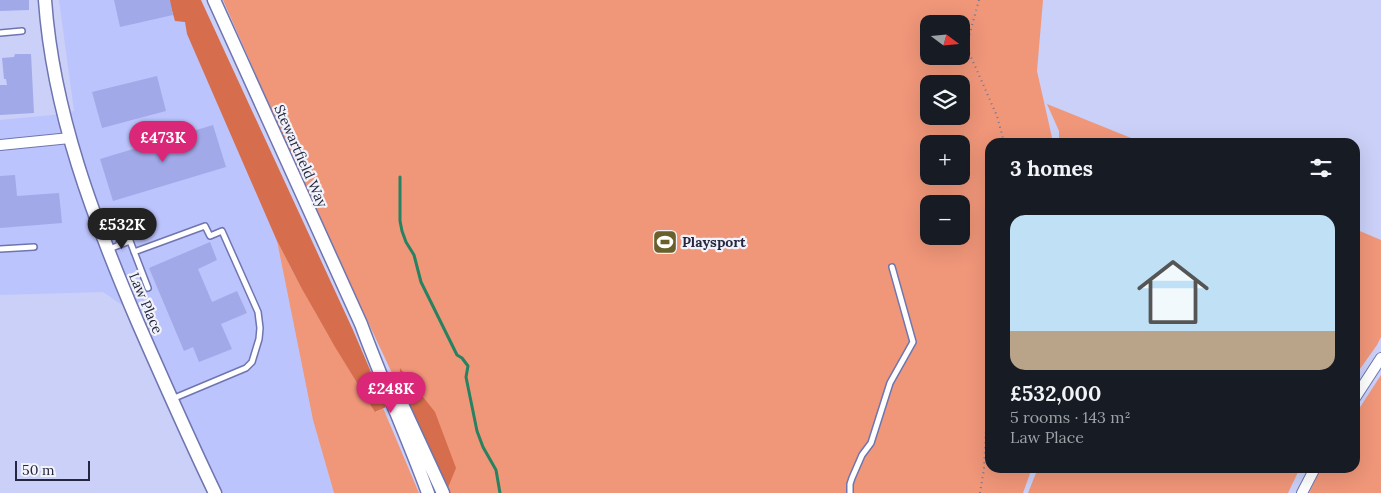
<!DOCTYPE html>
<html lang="en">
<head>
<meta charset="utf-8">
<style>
	:root { --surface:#171b24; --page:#242831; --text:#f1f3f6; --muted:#9ea1a6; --accent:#db2777 }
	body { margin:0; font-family:Lora,serif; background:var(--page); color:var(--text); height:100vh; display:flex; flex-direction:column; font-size:19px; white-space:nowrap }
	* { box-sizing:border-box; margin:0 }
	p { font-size:16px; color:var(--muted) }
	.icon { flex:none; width:28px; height:28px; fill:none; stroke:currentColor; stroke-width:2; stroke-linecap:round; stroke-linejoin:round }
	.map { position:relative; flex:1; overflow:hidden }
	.panel { position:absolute; left:985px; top:138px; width:375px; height:335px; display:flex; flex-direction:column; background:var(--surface); border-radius:15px; box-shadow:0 5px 20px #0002 }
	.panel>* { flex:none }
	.needle { width:32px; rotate:106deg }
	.buttons { position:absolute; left:920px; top:15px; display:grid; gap:10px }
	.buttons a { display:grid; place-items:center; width:50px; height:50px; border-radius:10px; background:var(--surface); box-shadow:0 5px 20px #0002; font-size:25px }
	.scale { position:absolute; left:15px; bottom:12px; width:75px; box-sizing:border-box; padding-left:5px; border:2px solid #24273f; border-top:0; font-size:14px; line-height:18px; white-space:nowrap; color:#24273f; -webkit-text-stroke:4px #f2f3fa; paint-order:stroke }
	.price { position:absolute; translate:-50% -42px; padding:0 11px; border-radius:18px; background:var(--accent); color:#fff; font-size:16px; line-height:32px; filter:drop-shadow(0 1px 2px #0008) }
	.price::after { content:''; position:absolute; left:50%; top:30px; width:15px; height:11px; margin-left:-8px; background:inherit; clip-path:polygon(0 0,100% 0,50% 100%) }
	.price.active { background:#222; color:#fff }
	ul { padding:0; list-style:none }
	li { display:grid; align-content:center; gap:10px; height:265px; padding:0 25px }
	li span { display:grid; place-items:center; height:155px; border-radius:15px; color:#555 }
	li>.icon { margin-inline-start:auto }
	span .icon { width:90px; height:90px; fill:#fffc; stroke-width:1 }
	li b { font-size:21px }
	h2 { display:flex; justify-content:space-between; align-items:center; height:60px; padding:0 25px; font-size:21px }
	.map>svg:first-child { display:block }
	.built { fill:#bcc4fd }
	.green { fill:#f09679; fill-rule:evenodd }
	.forest { fill:#d66d4c }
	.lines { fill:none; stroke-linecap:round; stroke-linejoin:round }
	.stream { stroke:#268261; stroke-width:3 }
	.building { fill:#a1a9e8 }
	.service-casing { stroke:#6e75b0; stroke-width:8 }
	.minor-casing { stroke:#6e75b0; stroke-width:12 }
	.tertiary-casing { stroke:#6e75b0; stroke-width:15 }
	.path { stroke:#717695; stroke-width:2; stroke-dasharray:1 4; stroke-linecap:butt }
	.service { stroke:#fff; stroke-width:5 }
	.minor { stroke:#fff; stroke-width:10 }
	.tertiary { stroke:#fff; stroke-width:12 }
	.labels { text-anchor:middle; stroke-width:4.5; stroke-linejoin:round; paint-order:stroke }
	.street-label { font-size:14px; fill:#24273f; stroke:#f2f3fa }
	.poi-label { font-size:14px; font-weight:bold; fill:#24273f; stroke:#f2f3fa; text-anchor:start }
</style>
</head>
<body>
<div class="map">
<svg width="1381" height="493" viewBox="0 0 1381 493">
	<rect width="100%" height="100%" fill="#cad0f7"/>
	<path class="built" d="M 59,0 L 177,0 L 277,241 L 313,420 L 334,493 L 221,493 L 144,320 L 103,292 L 0,295 L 0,120 L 52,115 L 74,111 Z"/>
	<path class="green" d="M 223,0 L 1043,0 L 1037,71 L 1053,142 L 990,142 L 990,468 L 1032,468 L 1023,493 L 448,493 L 401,369 L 399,388 L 314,207 ZM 929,24 L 961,24 L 961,56 L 929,56 ZM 929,84 L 961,84 L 961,116 L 929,116 ZM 929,144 L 961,144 L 961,176 L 929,176 ZM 929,204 L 961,204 L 961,236 L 929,236 Z
		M 1047,104 L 1141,142 L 1059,142 L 1059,131 Z
		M 1355,229 L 1381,240 L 1381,337 L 1377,345 L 1355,376 Z
		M 277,241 C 307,300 340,356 376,412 L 383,408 L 419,493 L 334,493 L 313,420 Z
		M 1381,375 L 1381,493 L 1309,493 L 1321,468 L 1355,468 L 1355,415 Z
		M 1038,468 L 1300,468 L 1288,493 L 1028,493 Z"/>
	<path class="forest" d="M 169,0 L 201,0 L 353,330 L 386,407 L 375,412 L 335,347 L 302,289 L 277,241 L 187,34 L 185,22 L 175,21 Z
		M 400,368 L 435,412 L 456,468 L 447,490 L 399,388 Z"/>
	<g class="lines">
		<path class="stream" d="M 400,177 L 400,221 L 402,231 L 406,242 L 414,255 L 421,282 L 457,355 L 462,358 L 468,366 L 466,377 L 477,431 L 483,447 L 496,470 L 500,493"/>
	</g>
	<path class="building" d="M 0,0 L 29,0 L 29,10 L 0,11 Z
		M 114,0 L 170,0 L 173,15 L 120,27 Z
		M 15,54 L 31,54 L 34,113 L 0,115 L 0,85 L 7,85 L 6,79 L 4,79 L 2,58 L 14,57 Z
		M 157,76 L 166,111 L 102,128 L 92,92 Z
		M 213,125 L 226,167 L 113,201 L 100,159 Z
		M 15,175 L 17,196 L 59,193 L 62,223 L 0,228 L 0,176 Z
		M 210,242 L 217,260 L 198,269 L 212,302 L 237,291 L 247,313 L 221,324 L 232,349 L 199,362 L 193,347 L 184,351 L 149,268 Z"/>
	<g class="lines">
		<defs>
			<path id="service" d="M 0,33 L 22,31
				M 119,245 L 121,232 L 130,219
				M 0,249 L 34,247
				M 109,249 L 130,241 L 148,288
				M 134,252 L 205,226 L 210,236 L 222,231 L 258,312 L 260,328 L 259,339 L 252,362 L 246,368 L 172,399
				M 850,493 L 850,484 L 852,478 L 862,455 L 871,443 L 890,383 L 913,342 L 892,267"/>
			<path id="minor" d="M 0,145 L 70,138
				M 1355,398 L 1381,358
				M 1302,493 L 1315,468"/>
			<path id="tertiary" d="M 45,0 C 53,113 94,220 138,323 C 163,380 188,437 215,493
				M 214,0 L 361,324 C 382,381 407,436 428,493
				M 400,400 L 443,493"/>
		</defs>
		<use href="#service" class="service-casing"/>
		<use href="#minor" class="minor-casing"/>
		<use href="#tertiary" class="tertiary-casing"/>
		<path class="path" d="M 979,0 L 968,40 L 967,48 L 997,116 L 1004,142
			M 980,493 L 984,469 L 986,428 L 990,415"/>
		<use href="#service" class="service"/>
		<use href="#minor" class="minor"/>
		<use href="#tertiary" class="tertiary"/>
	</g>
	<defs>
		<symbol id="stadium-square" viewBox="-11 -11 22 22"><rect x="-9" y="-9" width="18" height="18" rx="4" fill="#6a602c" stroke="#f2f3fa"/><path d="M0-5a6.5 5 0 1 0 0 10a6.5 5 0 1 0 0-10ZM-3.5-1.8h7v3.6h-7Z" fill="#fff"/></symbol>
	</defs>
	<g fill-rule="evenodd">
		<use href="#stadium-square" x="651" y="228" width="28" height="28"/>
	</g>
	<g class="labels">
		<g class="street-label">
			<text transform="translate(301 156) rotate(66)" y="5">Stewartfield Way</text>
			<text transform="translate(146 303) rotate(67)" y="5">Law Place</text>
		</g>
		<g class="poi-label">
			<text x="682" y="247">Playsport</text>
		</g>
	</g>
</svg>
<div class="buttons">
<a><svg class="needle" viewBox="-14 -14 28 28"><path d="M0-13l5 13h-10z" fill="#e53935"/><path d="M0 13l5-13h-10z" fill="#9ea1a6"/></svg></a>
<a><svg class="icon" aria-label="layers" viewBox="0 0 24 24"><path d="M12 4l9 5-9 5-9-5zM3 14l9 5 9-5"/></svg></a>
<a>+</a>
<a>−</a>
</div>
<div class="scale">50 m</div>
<b class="price" style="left:163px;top:163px">£473K</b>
<b class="price active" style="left:122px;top:250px">£532K</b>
<b class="price" style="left:391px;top:414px">£248K</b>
<section class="panel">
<h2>3 homes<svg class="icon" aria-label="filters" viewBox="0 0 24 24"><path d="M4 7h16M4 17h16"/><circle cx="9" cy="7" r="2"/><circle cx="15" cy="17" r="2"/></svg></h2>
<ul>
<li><span style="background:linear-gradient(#bfe0f5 75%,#b9a48a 0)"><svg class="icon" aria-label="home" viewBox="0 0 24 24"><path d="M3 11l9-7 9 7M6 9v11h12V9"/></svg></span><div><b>£532,000</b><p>5 rooms · 143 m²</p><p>Law Place</p></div></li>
</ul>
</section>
</div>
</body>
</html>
